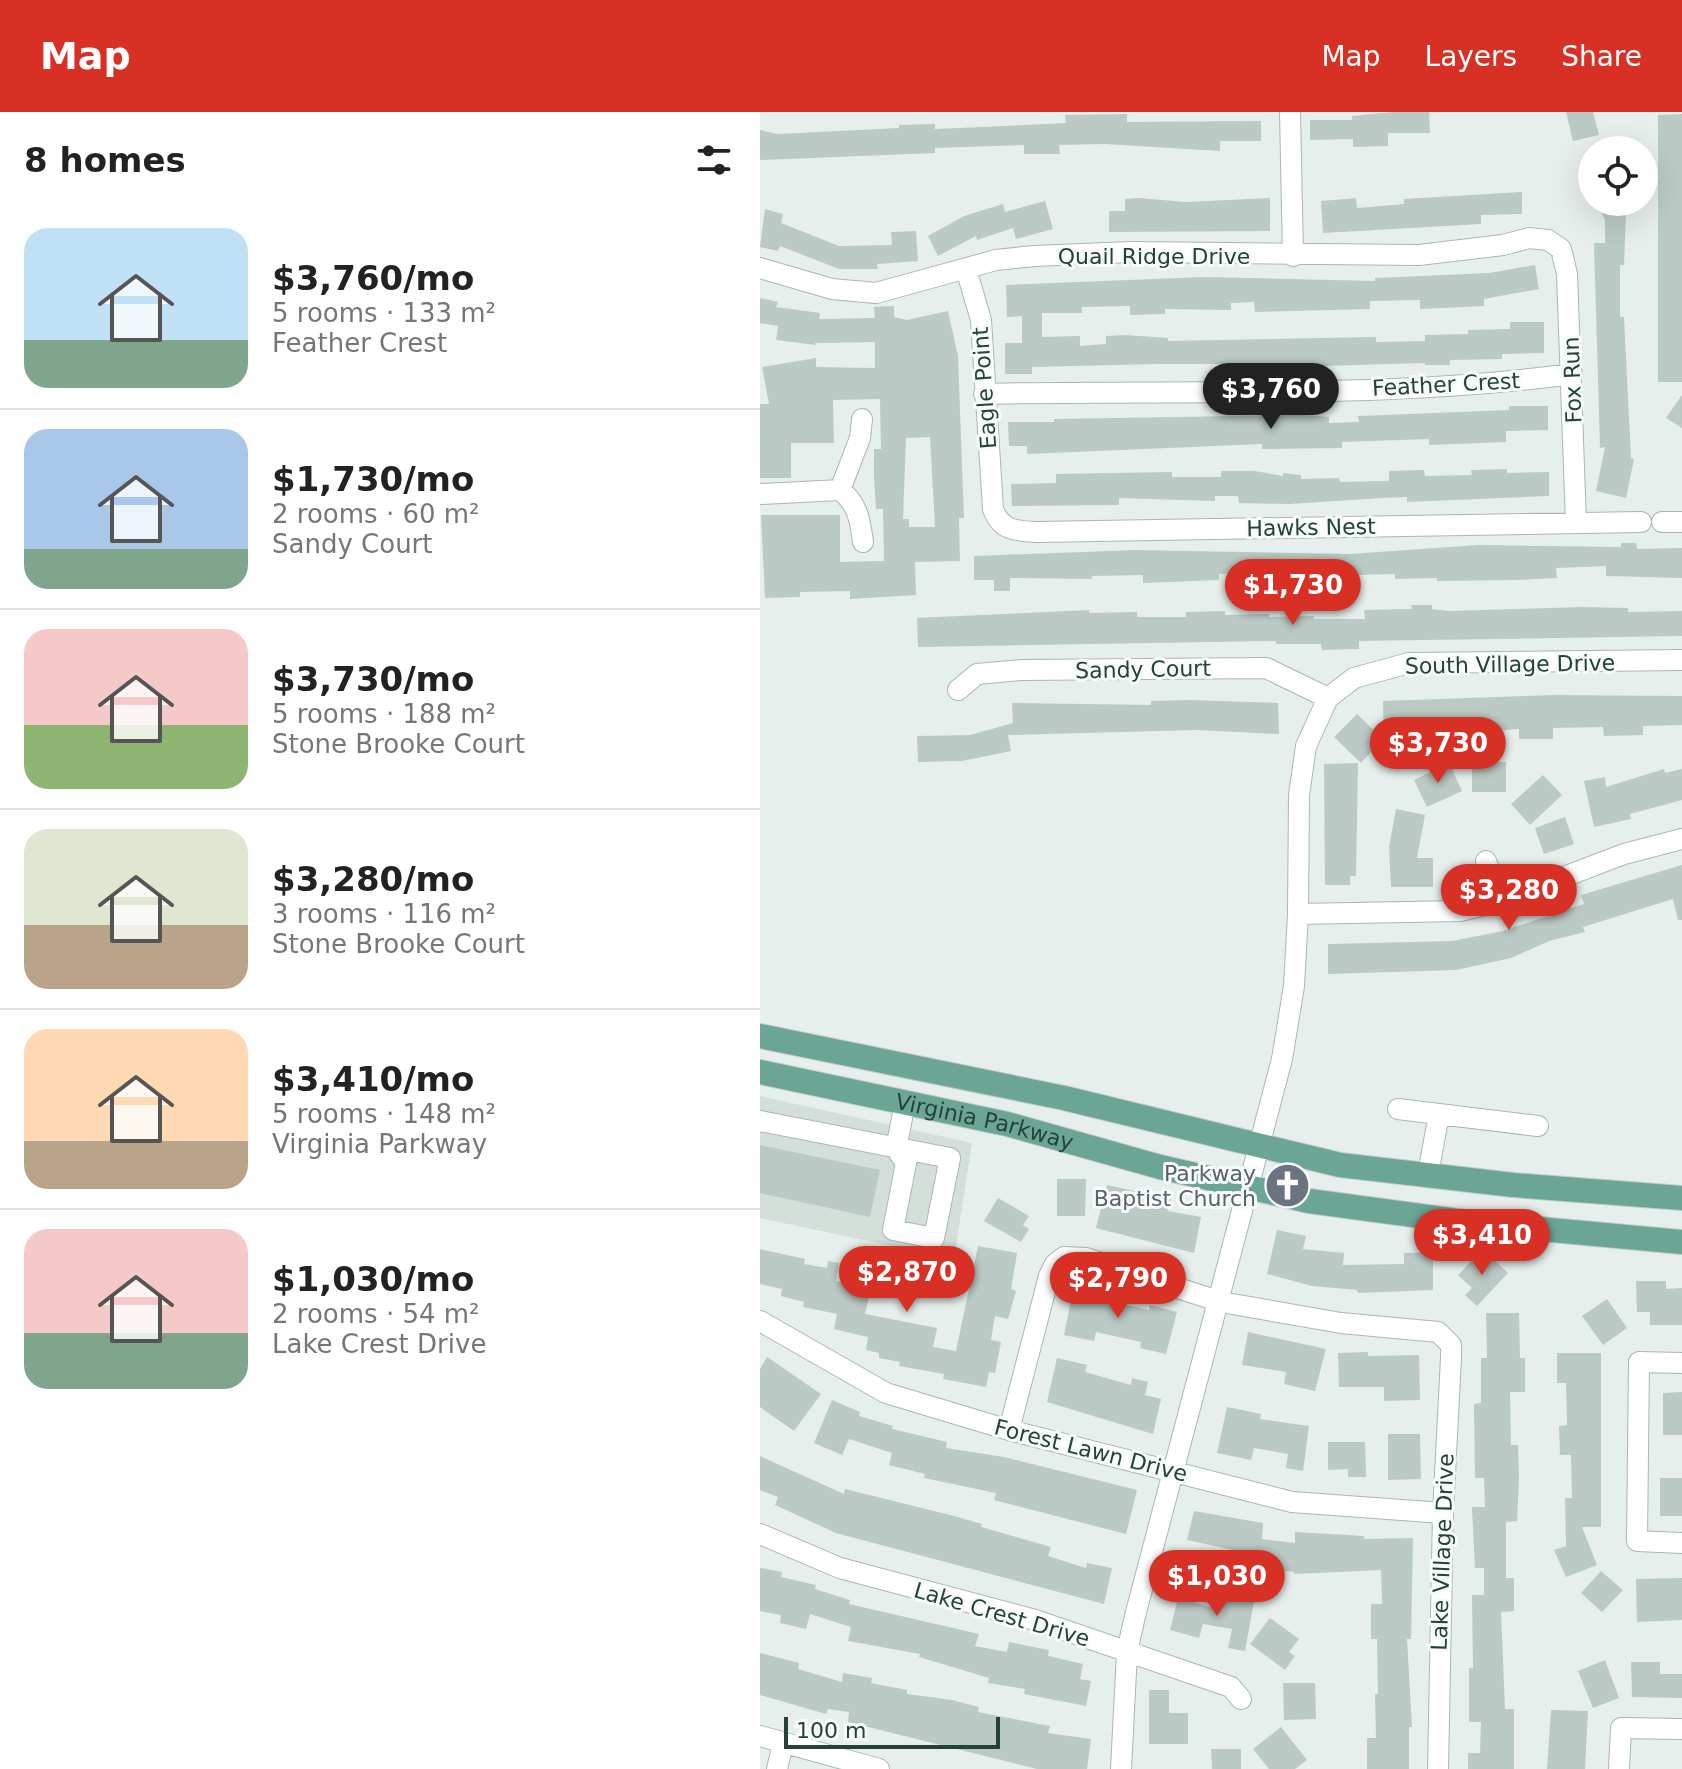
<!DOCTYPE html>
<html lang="en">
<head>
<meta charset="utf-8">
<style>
	:root { --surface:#fff; --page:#f2f2f2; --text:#222; --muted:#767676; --line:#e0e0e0; --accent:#d93025 }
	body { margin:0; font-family:"DejaVu Sans",sans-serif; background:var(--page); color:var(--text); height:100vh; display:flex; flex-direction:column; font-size:30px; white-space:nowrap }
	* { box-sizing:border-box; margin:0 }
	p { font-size:26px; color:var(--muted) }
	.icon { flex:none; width:44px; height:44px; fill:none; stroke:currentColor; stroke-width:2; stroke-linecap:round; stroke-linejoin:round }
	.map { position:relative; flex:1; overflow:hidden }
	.panel { display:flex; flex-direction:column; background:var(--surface); width:760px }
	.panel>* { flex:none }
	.tools { position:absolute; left:818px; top:24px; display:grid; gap:16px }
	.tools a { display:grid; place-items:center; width:80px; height:80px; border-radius:50%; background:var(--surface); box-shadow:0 8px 32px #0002; font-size:40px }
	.scale { position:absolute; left:24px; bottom:20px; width:216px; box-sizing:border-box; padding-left:8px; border:4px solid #24423a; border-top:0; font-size:22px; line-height:28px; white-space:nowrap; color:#24423a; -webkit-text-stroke:6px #f7fbf9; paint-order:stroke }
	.price { position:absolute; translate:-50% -68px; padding:0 18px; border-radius:28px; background:var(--accent); color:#fff; font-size:26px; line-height:52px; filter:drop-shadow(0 2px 4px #0008) }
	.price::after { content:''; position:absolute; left:50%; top:48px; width:24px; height:18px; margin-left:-12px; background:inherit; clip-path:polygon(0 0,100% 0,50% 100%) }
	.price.selected { background:#222; color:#fff }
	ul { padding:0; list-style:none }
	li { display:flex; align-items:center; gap:24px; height:200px; padding:0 24px }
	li+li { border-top:2px solid var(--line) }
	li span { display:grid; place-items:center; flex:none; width:224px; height:160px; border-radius:24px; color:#555 }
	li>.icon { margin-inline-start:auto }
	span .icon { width:96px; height:96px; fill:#fffc; stroke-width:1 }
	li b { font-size:34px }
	h2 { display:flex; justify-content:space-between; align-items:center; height:96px; padding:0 24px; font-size:34px }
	header { display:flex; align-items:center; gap:48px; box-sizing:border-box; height:112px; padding:0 40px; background:var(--accent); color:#fff }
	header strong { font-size:38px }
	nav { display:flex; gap:44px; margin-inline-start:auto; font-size:28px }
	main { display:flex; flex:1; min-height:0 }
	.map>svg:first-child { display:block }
	.built { fill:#d4dfda }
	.building { fill:#bbcac4; fill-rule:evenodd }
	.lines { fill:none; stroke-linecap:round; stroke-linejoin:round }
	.minor-casing { stroke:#a8b8b2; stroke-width:22 }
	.major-casing { stroke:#c2cac8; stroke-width:26 }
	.minor { stroke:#fff; stroke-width:20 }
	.major { stroke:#6aa596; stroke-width:24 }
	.labels { text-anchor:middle; stroke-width:6; stroke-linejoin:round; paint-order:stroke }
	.street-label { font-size:22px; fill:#24423a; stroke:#f7fbf9 }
	.worship-label { font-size:22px; fill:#5b616d; stroke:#f7fbf9; text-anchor:end }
</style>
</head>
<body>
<header>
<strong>Map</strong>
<nav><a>Map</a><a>Layers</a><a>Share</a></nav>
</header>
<main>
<section class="panel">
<h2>8 homes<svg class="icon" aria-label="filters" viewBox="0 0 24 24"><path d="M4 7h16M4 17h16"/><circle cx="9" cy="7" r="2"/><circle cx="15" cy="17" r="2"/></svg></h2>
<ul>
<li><span style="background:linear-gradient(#bfe0f5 70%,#7fa58c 0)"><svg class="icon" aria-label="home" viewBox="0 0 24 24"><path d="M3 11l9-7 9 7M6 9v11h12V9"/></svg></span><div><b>$3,760/mo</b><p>5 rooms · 133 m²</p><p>Feather Crest</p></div></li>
<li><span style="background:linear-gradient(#a9c7e8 75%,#7fa58c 0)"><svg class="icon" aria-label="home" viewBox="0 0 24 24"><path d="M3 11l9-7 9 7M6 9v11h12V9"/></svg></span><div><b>$1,730/mo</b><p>2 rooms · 60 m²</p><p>Sandy Court</p></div></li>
<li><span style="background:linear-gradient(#f6c9c9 60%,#8fb573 0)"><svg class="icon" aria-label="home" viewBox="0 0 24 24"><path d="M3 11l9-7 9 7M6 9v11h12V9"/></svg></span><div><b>$3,730/mo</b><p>5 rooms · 188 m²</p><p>Stone Brooke Court</p></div></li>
<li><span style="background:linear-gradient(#dfe7d0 60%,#b9a48a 0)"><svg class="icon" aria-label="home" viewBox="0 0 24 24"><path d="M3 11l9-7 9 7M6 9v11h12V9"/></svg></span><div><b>$3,280/mo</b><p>3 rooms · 116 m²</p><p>Stone Brooke Court</p></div></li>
<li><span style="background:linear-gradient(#ffd9b3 70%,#b9a48a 0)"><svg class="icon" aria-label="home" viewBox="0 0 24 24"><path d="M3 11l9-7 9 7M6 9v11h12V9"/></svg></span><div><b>$3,410/mo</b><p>5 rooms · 148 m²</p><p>Virginia Parkway</p></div></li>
<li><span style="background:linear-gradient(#f6c9c9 65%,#7fa58c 0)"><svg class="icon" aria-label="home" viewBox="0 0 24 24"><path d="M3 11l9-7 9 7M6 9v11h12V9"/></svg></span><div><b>$1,030/mo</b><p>2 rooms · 54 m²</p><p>Lake Crest Drive</p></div></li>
</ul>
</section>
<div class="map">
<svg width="922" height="1657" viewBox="0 0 922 1657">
	<rect width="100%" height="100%" fill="#e6efeb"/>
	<path class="built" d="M 0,984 L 212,1031 L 194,1147 L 0,1106 Z"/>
	<path class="building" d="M 632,0 L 669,0 L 670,21 L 628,21 L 628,34 L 593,35 L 593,27 L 550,28 L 550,8 L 592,8 L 592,4 Z
		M 806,0 L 833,0 L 839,23 L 813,29 Z
		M 367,2 L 367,10 L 501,9 L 501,29 L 460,29 L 460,39 L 345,32 L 299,33 L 300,42 L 264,42 L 264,33 L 175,36 L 175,41 L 0,48 L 0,18 L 17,22 L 139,16 L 139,13 L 175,12 L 175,17 L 222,15 L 306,11 L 305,3 Z
		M 922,2 L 922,270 L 898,270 L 898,3 Z
		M 762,80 L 762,102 L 721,103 L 721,112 L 563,121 L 561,89 L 596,86 L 597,96 L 644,92 L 644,87 Z
		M 380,86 L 426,90 L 510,86 L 510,119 L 349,120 L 349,99 L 365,99 L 365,87 Z
		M 285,89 L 293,117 L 256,127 L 253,116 L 217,128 L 216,124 L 178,144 L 168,124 L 204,104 L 243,92 L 245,100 Z
		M 836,90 L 860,90 L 866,101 L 864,153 L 860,153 L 860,205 L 864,205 L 871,346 L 874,347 L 866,386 L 836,379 L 845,335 L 840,336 L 834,131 L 845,131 L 845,108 Z
		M 5,97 L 23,102 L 21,111 L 79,134 L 132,133 L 131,120 L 156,119 L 158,149 L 117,152 L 118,157 L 79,157 L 20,134 L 18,139 L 0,135 Z
		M 775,153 L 779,177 L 724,187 L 724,194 L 660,197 L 660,188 L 610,189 L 610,197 L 495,200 L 494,190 L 471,191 L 471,198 L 405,197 L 405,202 L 370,203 L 370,194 L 322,195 L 322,201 L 282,201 L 282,225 L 320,224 L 320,234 L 346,232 L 346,224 L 365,223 L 408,226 L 408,229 L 616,225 L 616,230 L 665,229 L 665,223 L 708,222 L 708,218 L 750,217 L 750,210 L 784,210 L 784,241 L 742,242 L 742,247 L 690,248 L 690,253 L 665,253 L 665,251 L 496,256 L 470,255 L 470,252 L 397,252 L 272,255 L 272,262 L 245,262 L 245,231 L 262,231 L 262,204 L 247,205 L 246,173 L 444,165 L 615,169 L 615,166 L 730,161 Z
		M 0,186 L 18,190 L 16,195 L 60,201 L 59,207 L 115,206 L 114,195 L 134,194 L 134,205 L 147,208 L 188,199 L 198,244 L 204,406 L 199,406 L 200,449 L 155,450 L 156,483 L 90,487 L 90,479 L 40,480 L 40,485 L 5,486 L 1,403 L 80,403 L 80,450 L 124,449 L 123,397 L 116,397 L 114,365 L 114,337 L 121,337 L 120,287 L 73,288 L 74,331 L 31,331 L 31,366 L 0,366 L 0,292 L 9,292 L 2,255 L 56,246 L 56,255 L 115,256 L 115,230 L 55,231 L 56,233 L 16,228 L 18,214 L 0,211 ZM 170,325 L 175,415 L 149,415 L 149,407 L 143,407 L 146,326 Z
		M 922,283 L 922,316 L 906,306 Z
		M 749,294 L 788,294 L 788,318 L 746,319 L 746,330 L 669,333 L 669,327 L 582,330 L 582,336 L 502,337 L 502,332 L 267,342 L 267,334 L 249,334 L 248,310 L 294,310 L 294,307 L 539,303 L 569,305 L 569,311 L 599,310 L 598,304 L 749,298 Z
		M 747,357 L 747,361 L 789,360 L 789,384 L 647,390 L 647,385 L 622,386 L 529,392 L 479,391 L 478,384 L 455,384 L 455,389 L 359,386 L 359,393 L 252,394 L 251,372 L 296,371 L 296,362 L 412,360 L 412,365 L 461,365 L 461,359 L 495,359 L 523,364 L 523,361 L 541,363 L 541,367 L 579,366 L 580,370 L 629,369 L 629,359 L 664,358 L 665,364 L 712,363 L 711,358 Z
		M 861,431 L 876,431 L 877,437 L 922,436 L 922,466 L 846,464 L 846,454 L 796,456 L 797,466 L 757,468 L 677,469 L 677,466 L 635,467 L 635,462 L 544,464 L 544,472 L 510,473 L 510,461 L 459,462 L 459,468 L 383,471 L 383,463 L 332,464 L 332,467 L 250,466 L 250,479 L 234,479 L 234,468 L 214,468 L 214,444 L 375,438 L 590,442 L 719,433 L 861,435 Z
		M 651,493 L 672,493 L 672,497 L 689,499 L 823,495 L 868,496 L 868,500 L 922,499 L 922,524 L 599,529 L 599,537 L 562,538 L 561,532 L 516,532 L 516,529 L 158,535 L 157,506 L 329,498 L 329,501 L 377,500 L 377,505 L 426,505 L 426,500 L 465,499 L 465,503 L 509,502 L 509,505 L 554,504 L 554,507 L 605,507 L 604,498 L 652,497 Z
		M 792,583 L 922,584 L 922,613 L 883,614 L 883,623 L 844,624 L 843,615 L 793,616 L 793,627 L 759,627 L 759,617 L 670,624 L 670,618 L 631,619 L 624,627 L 623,589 Z
		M 430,588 L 518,591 L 519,622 L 438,618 L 248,623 L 251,639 L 202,649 L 158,650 L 157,624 L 210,623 L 253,611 L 252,591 L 391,593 L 391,589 Z
		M 597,602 L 623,627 L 601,651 L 574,625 Z
		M 746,650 L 746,680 L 712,680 L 712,651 Z
		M 598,651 L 596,764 L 590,764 L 590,773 L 565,773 L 564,652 Z
		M 689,651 L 702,679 L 667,695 L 654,668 Z
		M 904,657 L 905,661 L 922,657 L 922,688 L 870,702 L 871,707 L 834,715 L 824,669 L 845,665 L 846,675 Z
		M 783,663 L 802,683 L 770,713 L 751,692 Z
		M 636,697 L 665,703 L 657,746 L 673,746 L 673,775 L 631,775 L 629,735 Z
		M 805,705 L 814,732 L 784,742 L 775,716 Z
		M 922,753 L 922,808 L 918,808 L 913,787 L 823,815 L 825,820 L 789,829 L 751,846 L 696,858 L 568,862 L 568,832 L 692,829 L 743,819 L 824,792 L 821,783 Z
		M 0,1033 L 120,1058 L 110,1105 L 0,1081 Z
		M 297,1067 L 326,1067 L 325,1104 L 297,1104 Z
		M 347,1073 L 411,1087 L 408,1099 L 441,1105 L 434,1141 L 336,1116 Z
		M 238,1086 L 269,1104 L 263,1113 L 269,1117 L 261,1130 L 224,1109 Z
		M 517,1118 L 546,1124 L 543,1137 L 584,1141 L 583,1153 L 644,1152 L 644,1141 L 673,1140 L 673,1178 L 598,1181 L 597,1178 L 552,1174 L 507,1162 Z
		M 218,1134 L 257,1141 L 251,1177 L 256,1179 L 248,1207 L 235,1204 L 231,1228 L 241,1230 L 235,1261 L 229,1260 L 226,1275 L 183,1267 L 184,1262 L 139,1254 L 140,1250 L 119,1246 L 119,1241 L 106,1238 L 108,1225 L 74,1217 L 77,1202 L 43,1195 L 44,1190 L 21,1184 L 22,1177 L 0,1172 L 0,1137 L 45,1147 L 44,1152 L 67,1156 L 68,1149 L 79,1151 L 76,1169 L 111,1176 L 105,1202 L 177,1216 L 173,1235 L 196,1239 Z
		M 723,1137 L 748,1161 L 717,1194 L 705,1183 L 712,1176 L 698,1163 Z
		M 876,1169 L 906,1169 L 906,1177 L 922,1176 L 922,1213 L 890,1213 L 890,1200 L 877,1200 Z
		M 314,1173 L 368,1185 L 366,1193 L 389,1198 L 390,1193 L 417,1200 L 406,1242 L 380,1236 L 381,1230 L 336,1220 L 334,1229 L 304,1223 Z
		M 847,1187 L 867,1216 L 843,1233 L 822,1204 Z
		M 726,1201 L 759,1201 L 760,1246 L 765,1246 L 765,1280 L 750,1280 L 751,1333 L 758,1333 L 759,1366 L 757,1409 L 746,1410 L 746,1466 L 754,1466 L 754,1499 L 741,1500 L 745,1597 L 754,1597 L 754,1657 L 708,1657 L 708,1641 L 720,1641 L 721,1610 L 709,1610 L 709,1556 L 713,1556 L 712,1483 L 724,1483 L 724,1456 L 715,1456 L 712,1395 L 725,1395 L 724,1366 L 715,1366 L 714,1292 L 721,1291 L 721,1246 L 727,1246 Z
		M 488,1220 L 566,1237 L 555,1279 L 524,1272 L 526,1260 L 482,1253 Z
		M 608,1240 L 608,1244 L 659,1243 L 660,1288 L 624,1289 L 624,1275 L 579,1275 L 578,1241 Z
		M 797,1241 L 841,1241 L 841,1415 L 822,1415 L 837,1453 L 806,1465 L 794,1438 L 806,1434 L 805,1386 L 812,1386 L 811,1343 L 800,1343 L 799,1314 L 807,1313 L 806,1271 L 797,1271 Z
		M 7,1245 L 61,1282 L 34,1319 L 0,1295 L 0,1257 Z
		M 297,1246 L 327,1253 L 325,1260 L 371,1273 L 372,1266 L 388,1270 L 385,1283 L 401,1287 L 393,1322 L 287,1290 Z
		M 922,1280 L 922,1323 L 903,1323 L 903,1281 Z
		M 72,1288 L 100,1300 L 99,1304 L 133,1314 L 132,1317 L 187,1330 L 186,1336 L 244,1345 L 377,1378 L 366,1422 L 234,1388 L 236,1381 L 164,1366 L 165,1362 L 129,1353 L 132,1341 L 89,1327 L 82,1343 L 54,1331 Z
		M 467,1295 L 501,1302 L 500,1307 L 549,1314 L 543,1359 L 526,1356 L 528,1342 L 494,1336 L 491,1348 L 457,1341 Z
		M 628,1322 L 660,1322 L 661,1367 L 628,1368 Z
		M 568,1330 L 605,1330 L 606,1365 L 588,1365 L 588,1357 L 568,1358 Z
		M 0,1344 L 84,1382 L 85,1377 L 194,1404 L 222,1412 L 221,1415 L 291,1435 L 288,1444 L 326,1456 L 327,1451 L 352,1456 L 344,1492 L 76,1421 L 15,1393 L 18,1385 L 0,1378 Z
		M 900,1366 L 922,1366 L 922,1404 L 900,1404 Z
		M 434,1399 L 503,1411 L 502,1427 L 535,1431 L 535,1420 L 604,1424 L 604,1427 L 653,1426 L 651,1527 L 647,1527 L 652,1615 L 649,1615 L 649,1657 L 607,1657 L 607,1626 L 616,1626 L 615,1582 L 618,1582 L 617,1527 L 611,1527 L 611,1492 L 622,1492 L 621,1458 L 534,1462 L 534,1460 L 480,1454 L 482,1440 L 427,1428 Z
		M 0,1456 L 22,1460 L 21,1465 L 56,1473 L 55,1477 L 90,1488 L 89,1492 L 219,1522 L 215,1534 L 247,1540 L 249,1530 L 289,1538 L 288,1544 L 323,1552 L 320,1567 L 331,1569 L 326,1594 L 264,1582 L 265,1577 L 228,1571 L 229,1566 L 159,1545 L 160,1542 L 88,1529 L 91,1515 L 50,1502 L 46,1517 L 20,1511 L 21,1503 L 0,1499 Z
		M 841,1459 L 863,1478 L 842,1500 L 821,1481 Z
		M 922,1466 L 922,1508 L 877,1510 L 876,1467 Z
		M 465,1478 L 495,1484 L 485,1539 L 468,1536 L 472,1517 L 443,1512 L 439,1526 L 410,1518 L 418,1486 L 461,1498 Z
		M 510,1506 L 539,1527 L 529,1540 L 535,1544 L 525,1558 L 490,1532 Z
		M 0,1541 L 39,1551 L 38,1557 L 82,1570 L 83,1561 L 112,1566 L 111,1571 L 147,1578 L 147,1582 L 192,1588 L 219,1595 L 218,1600 L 290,1614 L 288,1621 L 331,1627 L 327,1657 L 277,1657 L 88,1610 L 89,1600 L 68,1597 L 66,1602 L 0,1583 Z
		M 845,1548 L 859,1586 L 833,1596 L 818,1559 Z
		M 871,1550 L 900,1550 L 900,1562 L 922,1562 L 922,1586 L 872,1585 Z
		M 523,1571 L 555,1571 L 556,1607 L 524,1608 Z
		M 389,1578 L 409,1578 L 409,1601 L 428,1601 L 428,1632 L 389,1632 Z
		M 791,1598 L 828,1599 L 825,1657 L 787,1657 Z
		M 521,1615 L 547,1648 L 535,1657 L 509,1657 L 493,1637 Z
		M 451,1637 L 481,1637 L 481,1657 L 452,1657 Z"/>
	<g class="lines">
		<defs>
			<path id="minor" d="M 530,0 L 533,144
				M 0,156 L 72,177 L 116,181 L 236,148 L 274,144 L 371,140 L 659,143 L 743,133 L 769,126 L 788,128 L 801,137 L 807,162 L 816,411
				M 206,157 L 221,208 L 233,397 C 241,419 256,419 278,420 L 881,410
				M 224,282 C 419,277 618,288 812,262
				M 80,378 C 98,392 100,408 103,430
				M 0,382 L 80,378 L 100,326 L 102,307
				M 902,410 L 922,410
				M 198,578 L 217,562 L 261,558 L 506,556 L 568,586
				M 726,749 L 741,789
				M 538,802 L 700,799 L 741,789 L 864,742 L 922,727
				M 638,997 L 679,1002
				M 0,1009 L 190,1046 L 174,1126 L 133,1118 L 146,1051 L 136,1037
				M 136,1037 L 145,991
				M 668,1062 L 679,1002 L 778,1014
				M 0,1209 L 126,1281 L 249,1318 L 532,1390 L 683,1401
				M 922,1251 L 879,1250 L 877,1429 L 922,1431
				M 249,1318 L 289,1164 L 295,1152 L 304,1145 L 326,1146 L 461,1190 L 581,1211 L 678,1220 L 691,1233 L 691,1246 L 683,1401 L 678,1657
				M 0,1422 L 80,1456 L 275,1508 L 471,1575 L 481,1587
				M 0,1624 L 119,1657
				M 17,1657 L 23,1632
				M 361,1657 L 367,1540 L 375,1504 L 522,947 L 534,874 L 538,802 L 539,683 L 546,634 L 568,586 L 594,566 L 649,551 L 922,548
				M 859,1657 L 861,1616 L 922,1617"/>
			<g id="major">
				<path d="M 0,924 L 304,986 L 580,1053 L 753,1073 L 922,1086"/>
				<path id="s1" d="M 0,960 L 247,1012 L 400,1055 L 549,1089 L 705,1110 L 922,1130"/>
			</g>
		</defs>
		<use href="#minor" class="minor-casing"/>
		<use href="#major" class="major-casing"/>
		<use href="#minor" class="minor"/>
		<use href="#major" class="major"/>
	</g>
	<defs>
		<symbol id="church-disc" viewBox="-11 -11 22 22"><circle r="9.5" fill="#6b7280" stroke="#f7fbf9"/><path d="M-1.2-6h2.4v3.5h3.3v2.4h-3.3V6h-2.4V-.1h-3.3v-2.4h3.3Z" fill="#fff"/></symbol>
	</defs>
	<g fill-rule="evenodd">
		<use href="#church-disc" x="502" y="1048" width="51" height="51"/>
	</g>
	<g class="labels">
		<g class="street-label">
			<text x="394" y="152">Quail Ridge Drive</text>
			<text transform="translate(812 268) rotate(-92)" y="8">Fox Run</text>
			<text transform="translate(686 272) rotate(-3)" y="8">Feather Crest</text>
			<text transform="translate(224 276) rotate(-94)" y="8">Eagle Point</text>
			<text transform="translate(551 415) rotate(-1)" y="8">Hawks Nest</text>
			<text transform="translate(750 552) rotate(-1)" y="8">South Village Drive</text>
			<text transform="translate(383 557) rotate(-1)" y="8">Sandy Court</text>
			<text dy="8" stroke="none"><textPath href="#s1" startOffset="230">Virginia Parkway</textPath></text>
			<text transform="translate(331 1338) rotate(14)" y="8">Forest Lawn Drive</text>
			<text transform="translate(682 1440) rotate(-88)" y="8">Lake Village Drive</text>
			<text transform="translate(242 1502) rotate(16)" y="8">Lake Crest Drive</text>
		</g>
		<g class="worship-label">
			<text x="496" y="1069">Parkway<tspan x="496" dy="25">Baptist Church</tspan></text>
		</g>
	</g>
</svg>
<div class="tools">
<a><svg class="icon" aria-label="locate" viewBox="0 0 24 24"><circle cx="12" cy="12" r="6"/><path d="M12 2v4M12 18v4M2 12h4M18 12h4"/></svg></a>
</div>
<div class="scale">100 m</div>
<b class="price selected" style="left:511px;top:319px">$3,760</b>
<b class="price" style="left:533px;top:515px">$1,730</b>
<b class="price" style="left:678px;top:673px">$3,730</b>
<b class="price" style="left:749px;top:820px">$3,280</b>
<b class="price" style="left:722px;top:1165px">$3,410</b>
<b class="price" style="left:147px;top:1202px">$2,870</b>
<b class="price" style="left:358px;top:1208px">$2,790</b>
<b class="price" style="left:457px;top:1506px">$1,030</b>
</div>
</main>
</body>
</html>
